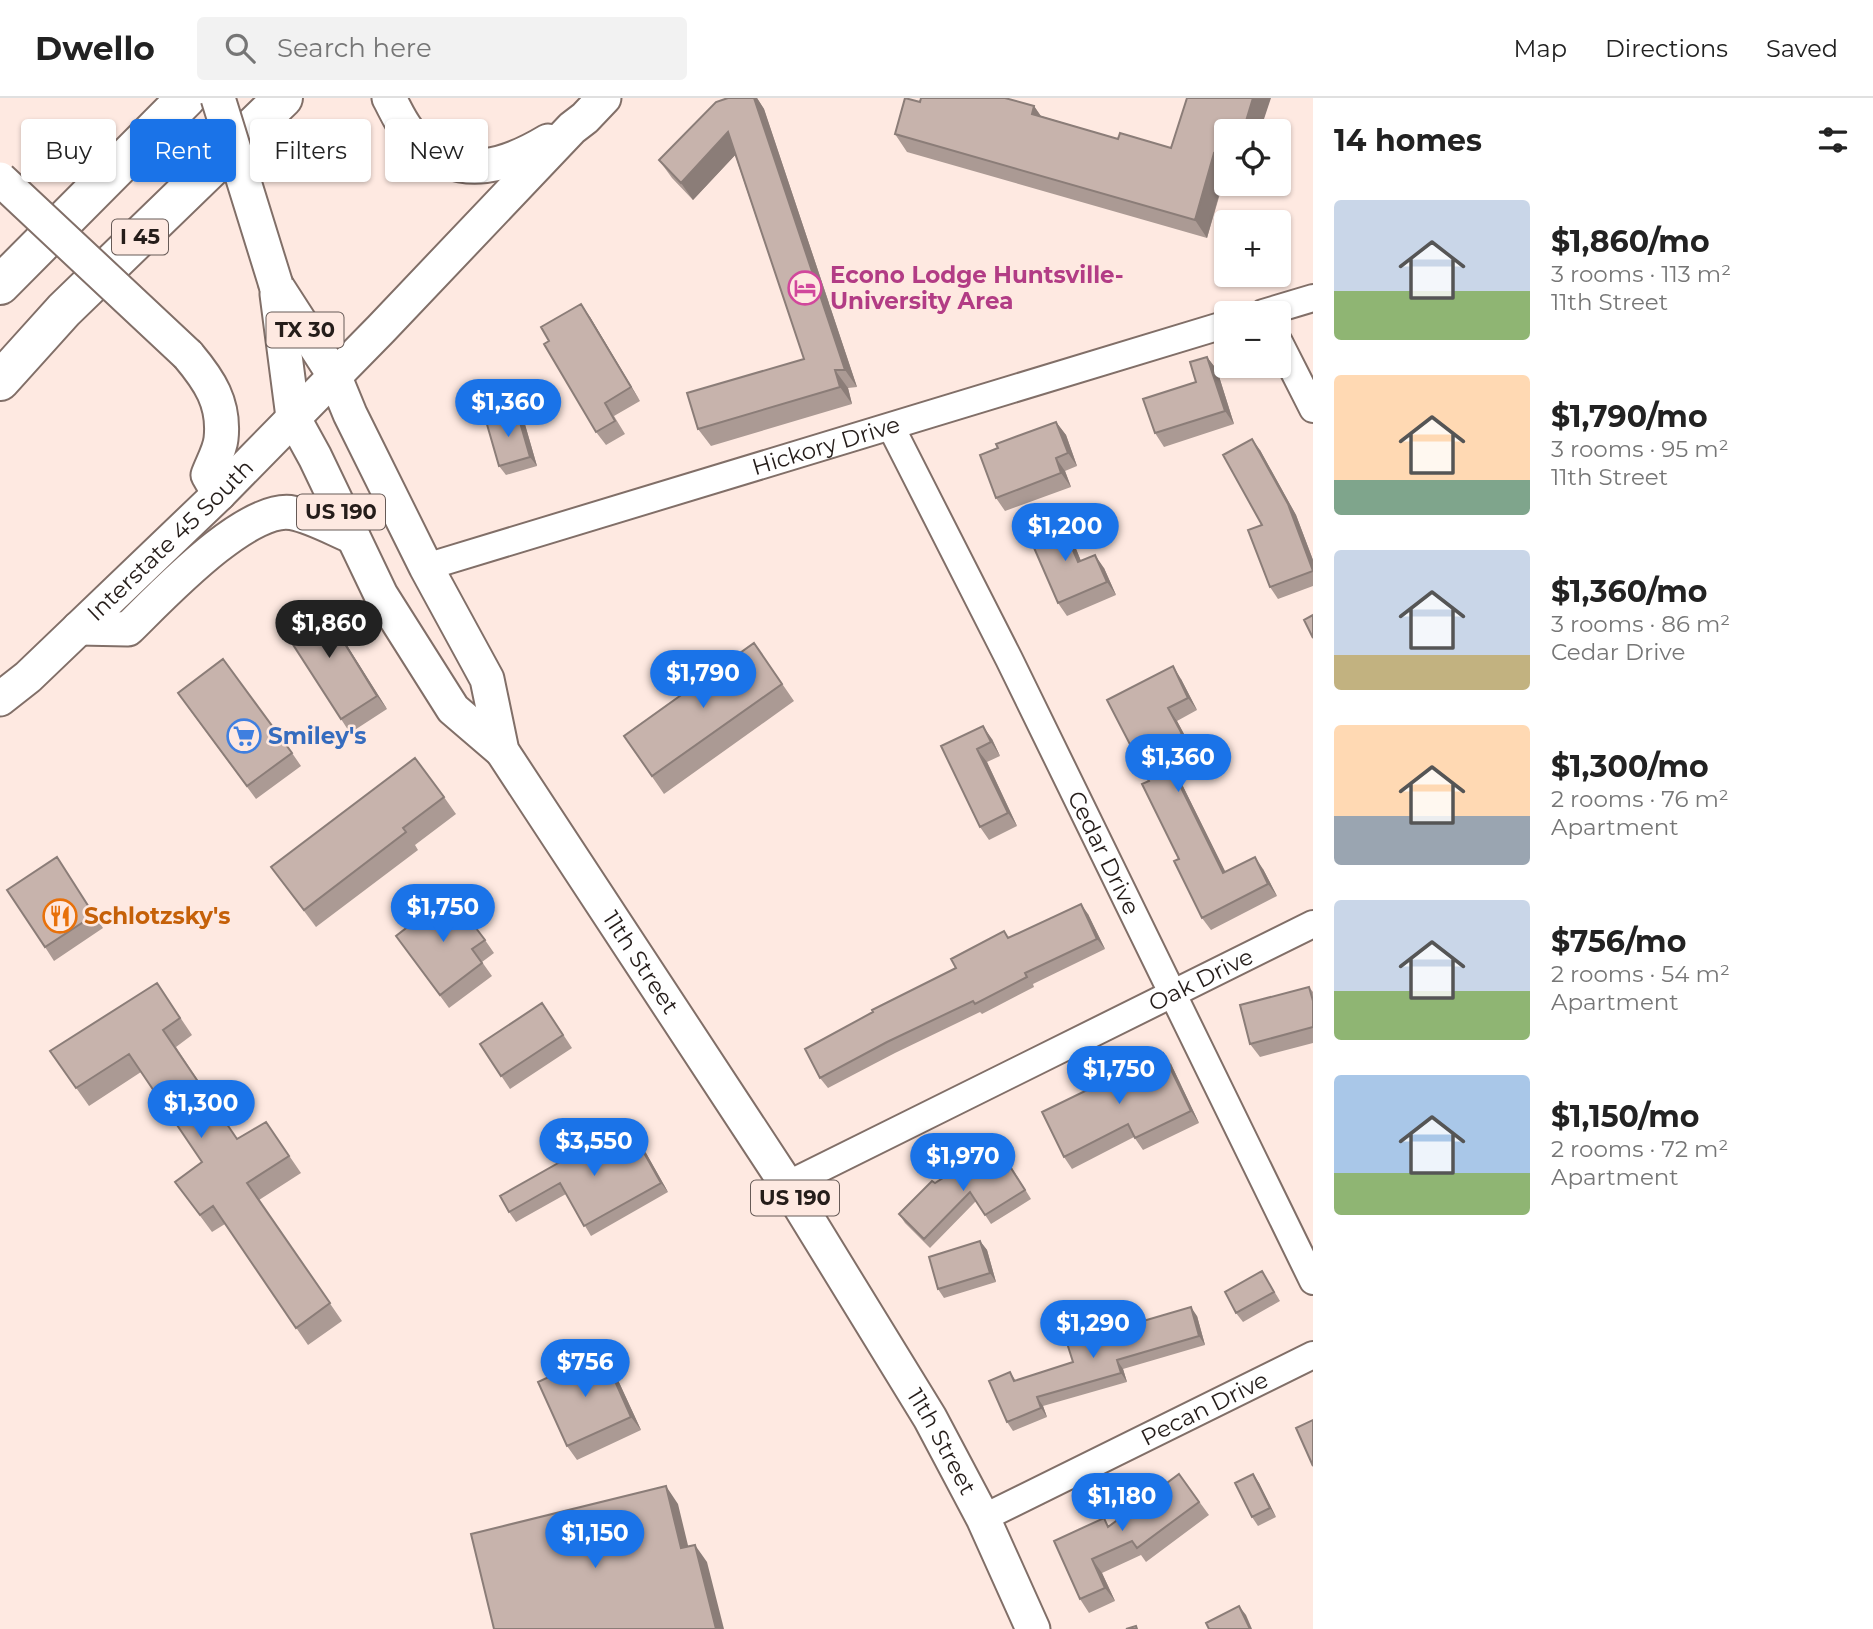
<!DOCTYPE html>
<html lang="en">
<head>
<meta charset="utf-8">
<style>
	:root { --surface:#fff; --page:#f2f2f2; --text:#222; --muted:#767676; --line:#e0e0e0; --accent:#1a73e8 }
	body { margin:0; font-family:Montserrat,sans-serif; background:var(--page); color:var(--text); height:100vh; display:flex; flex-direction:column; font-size:26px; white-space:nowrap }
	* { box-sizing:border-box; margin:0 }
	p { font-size:23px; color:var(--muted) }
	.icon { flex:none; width:38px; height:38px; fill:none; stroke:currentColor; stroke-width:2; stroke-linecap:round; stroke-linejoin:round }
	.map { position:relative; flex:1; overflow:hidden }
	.panel { display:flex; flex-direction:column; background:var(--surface); width:560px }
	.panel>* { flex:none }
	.hud { position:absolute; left:21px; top:21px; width:665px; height:63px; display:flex; gap:14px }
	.tools { position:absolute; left:1214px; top:21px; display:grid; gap:14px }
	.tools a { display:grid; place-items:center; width:77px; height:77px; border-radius:7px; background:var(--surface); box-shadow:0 2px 5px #0004; font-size:35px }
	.price { position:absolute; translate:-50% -60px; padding:0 16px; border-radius:24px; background:var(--accent); color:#fff; font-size:23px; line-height:46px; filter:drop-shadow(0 2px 4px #0008) }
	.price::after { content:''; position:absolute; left:50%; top:42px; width:21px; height:16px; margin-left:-10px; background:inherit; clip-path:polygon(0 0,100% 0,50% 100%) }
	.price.current { background:#222; color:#fff }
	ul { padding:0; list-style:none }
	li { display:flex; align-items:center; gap:21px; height:175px; padding:0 21px }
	li span { display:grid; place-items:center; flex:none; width:196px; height:140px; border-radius:7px; color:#555 }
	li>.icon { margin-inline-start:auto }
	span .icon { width:84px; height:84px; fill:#fffc; stroke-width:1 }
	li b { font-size:30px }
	h2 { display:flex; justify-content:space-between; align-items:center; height:84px; padding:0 21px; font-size:30px }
	.pill { padding:0 24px; border-radius:7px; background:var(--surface); box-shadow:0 2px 5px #0004; font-size:24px; line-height:63px }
	.pill.current { background:var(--accent); color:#fff }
	header { display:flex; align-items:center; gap:42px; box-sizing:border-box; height:98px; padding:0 35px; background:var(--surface); border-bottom:2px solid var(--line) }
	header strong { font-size:33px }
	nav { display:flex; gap:38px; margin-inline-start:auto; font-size:24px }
	.search { width:490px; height:63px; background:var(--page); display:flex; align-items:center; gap:18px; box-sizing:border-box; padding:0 24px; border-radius:7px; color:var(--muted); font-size:26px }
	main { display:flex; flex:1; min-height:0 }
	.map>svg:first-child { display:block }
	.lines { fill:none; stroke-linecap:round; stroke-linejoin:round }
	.minor-casing { stroke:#816f68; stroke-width:30 }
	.major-casing { stroke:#816f68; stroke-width:37 }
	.highway-casing { stroke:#816f68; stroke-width:42 }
	.minor { stroke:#fff; stroke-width:26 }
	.major { stroke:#fff; stroke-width:33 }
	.highway { stroke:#fff; stroke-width:38 }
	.major-bridge-casing { stroke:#816f68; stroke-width:37; stroke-linecap:butt }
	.major-bridge { stroke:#fff; stroke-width:33 }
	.wall { fill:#ab9a94 }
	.shaded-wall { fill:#8b7d78 }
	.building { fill:#c7b3ac; stroke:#8b7d78; stroke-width:2 }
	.labels { text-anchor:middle; stroke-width:5; stroke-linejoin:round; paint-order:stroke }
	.shield { fill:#fee9e1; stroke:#665a56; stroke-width:2 }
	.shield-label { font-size:21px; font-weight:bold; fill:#251d1a }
	.hotel-label { font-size:23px; font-weight:bold; fill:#b23c85; stroke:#fee9e1; text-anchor:start }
	.street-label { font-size:23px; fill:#251d1a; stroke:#fee9e1 }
	.shop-label { font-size:23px; font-weight:bold; fill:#366cbe; stroke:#fee9e1; text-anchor:start }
	.food-label { font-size:23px; font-weight:bold; fill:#c56008; stroke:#fee9e1; text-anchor:start }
</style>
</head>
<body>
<header>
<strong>Dwello</strong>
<div class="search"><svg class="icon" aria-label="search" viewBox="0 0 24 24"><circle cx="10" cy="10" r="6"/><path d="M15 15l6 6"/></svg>Search here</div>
<nav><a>Map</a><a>Directions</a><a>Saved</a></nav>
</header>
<main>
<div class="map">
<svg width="1313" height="1531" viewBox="0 0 1313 1531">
	<rect width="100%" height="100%" fill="#fee9e1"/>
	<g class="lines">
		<defs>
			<g id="minor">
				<path d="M 1263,215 L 1313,200"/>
				<path d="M 1279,244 L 1313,311"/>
				<path id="s1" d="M 891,329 L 1009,561 L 1313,1183"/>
				<path id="s2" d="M 426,469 L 1227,226"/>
				<path id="s3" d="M 787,1087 L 1313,826"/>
				<path id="s4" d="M 983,1420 L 1313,1257"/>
			</g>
			<g id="major">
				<path d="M 389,0 C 395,11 400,23 408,33 C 412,39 418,43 423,48 C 463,83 508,67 548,43"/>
				<path id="s5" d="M 276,187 L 334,277 L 350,316 L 426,469 L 487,581 L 502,653 L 787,1087 L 930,1320 L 983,1420 L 1033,1531"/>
				<path d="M 277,196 L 293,319 L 315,359 L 381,497 L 453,611 L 502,653"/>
				<path d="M 188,257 C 209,282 225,305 221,341 C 220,352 212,366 208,377 L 219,396"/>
				<path d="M 79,530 L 128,531 C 159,501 248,405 293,415 C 313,419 334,431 353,439"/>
				<path id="s6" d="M 0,601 L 28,579 L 219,396 L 381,231 L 572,30 L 585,20 L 604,0"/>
			</g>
			<path id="highway" d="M 0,187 L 186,0
				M 0,283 L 64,212 L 283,0"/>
		</defs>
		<use href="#minor" class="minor-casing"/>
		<use href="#major" class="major-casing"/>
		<use href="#highway" class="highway-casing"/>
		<use href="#minor" class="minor"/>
		<use href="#major" class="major"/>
		<use href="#highway" class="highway"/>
		<defs>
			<path id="major-bridge" d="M 218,0 L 276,187
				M 0,81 L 188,257"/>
		</defs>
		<use href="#major-bridge" class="major-bridge-casing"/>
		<use href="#major-bridge" class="major-bridge"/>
	</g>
	<path class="wall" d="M 728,0 L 757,0 L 764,11 L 857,289 L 848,290 L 852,306 L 711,348 L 698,331 L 804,261 L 735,57 L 693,102 L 672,80 L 659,62 Z
		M 920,4 L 1034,8 L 1041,18 L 1118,41 L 1171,50 L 1227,33 L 1227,72 L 1207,140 L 907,54 L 895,36 Z
		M 590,219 L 640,303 L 614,318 L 625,336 L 606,347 L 596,334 Z
		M 1207,259 L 1217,272 L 1234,326 L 1164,349 L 1155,335 L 1196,284 Z
		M 517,314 L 524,323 L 537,368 L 506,377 L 499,368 Z
		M 1056,324 L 1066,337 L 1077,368 L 1065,373 L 1071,389 L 1005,413 L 996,400 L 998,350 Z
		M 1260,352 L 1296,417 L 1313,462 L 1313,488 L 1278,501 L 1270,489 L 1262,427 Z
		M 1070,436 L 1081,463 L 1104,470 L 1116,497 L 1067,518 L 1058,505 Z
		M 319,504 L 387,611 L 350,635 L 341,621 Z
		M 754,545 L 794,603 L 664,696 L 624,638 Z
		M 1181,581 L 1197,612 L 1177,623 L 1191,649 L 1169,660 L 1225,774 L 1263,771 L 1277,798 L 1211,832 L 1202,820 L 1149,683 L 1107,602 Z
		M 187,608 L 292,655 L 301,668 L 256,701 Z
		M 992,641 L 1000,658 L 987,664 L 1017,728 L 989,742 L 980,729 L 941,648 Z
		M 444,699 L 456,716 L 415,747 L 418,752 L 316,829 L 271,769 Z
		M 66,773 L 103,830 L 54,863 L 45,849 Z
		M 1088,816 L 1105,851 L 1033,886 L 1034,889 L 982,916 L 980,914 L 895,955 L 828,990 L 820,980 L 956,870 L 1009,840 Z
		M 396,838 L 485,842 L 494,855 L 482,864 L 492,878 L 449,910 Z
		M 157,885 L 192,937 L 176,949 L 237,1041 L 266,1024 L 301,1075 L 259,1102 L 342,1223 L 308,1247 L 225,1126 L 212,1134 L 175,1084 L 202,1064 L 141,974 L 89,1008 L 50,953 Z
		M 1309,889 L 1313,894 L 1313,945 L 1260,959 L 1250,946 Z
		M 551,918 L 572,950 L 510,991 L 480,946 Z
		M 1171,966 L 1199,1025 L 1143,1052 L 1134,1039 L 1072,1071 L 1064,1059 Z
		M 629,1039 L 635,1048 L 646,1055 L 668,1094 L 591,1138 L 566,1096 L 516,1124 L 509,1114 Z
		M 1009,1065 L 1031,1101 L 991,1126 L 976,1103 L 930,1150 L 905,1125 L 899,1116 L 935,1085 L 986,1066 Z
		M 980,1143 L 987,1152 L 996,1184 L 944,1200 L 938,1191 Z
		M 1262,1173 L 1280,1203 L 1243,1224 L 1236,1215 Z
		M 1197,1218 L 1205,1247 L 1123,1271 L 1127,1284 L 1043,1308 L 1047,1319 L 1013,1333 L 1007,1324 L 1010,1274 L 1016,1283 L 1073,1264 L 1108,1230 L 1110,1233 Z
		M 611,1267 L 641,1332 L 577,1362 L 567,1348 Z
		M 1179,1376 L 1209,1417 L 1146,1464 L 1141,1457 L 1102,1475 L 1115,1503 L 1089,1515 L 1080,1501 L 1054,1443 L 1109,1428 Z
		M 1253,1376 L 1259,1385 L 1276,1419 L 1258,1428 L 1252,1419 Z"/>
	<path class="shaded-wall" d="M 754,0 L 757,0 L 764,11 L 857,289 L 845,272 Z
		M 1253,0 L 1271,0 L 1260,33 L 1243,33 Z
		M 1034,8 L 1046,26 L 1032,16 Z
		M 728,34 L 740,52 L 693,102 L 681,85 Z
		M 1214,55 L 1226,72 L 1207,140 L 1195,122 Z
		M 581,206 L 590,219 L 640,303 L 631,289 Z
		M 1207,259 L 1217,272 L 1234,326 L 1225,313 Z
		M 835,272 L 848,290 L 852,306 L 840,289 Z
		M 517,314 L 524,323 L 537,368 L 530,359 Z
		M 1056,324 L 1066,337 L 1077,368 L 1068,355 Z
		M 1252,341 L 1260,352 L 1296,417 L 1313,462 L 1313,473 Z
		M 1056,360 L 1065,373 L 1071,389 L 1061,375 Z
		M 1060,422 L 1070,436 L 1087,478 L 1078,464 Z
		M 1095,457 L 1104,470 L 1116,497 L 1107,484 Z
		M 319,504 L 328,517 L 387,611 L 377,598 Z
		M 1173,568 L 1181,581 L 1197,612 L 1188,600 Z
		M 1168,610 L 1177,623 L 1191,649 L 1182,636 Z
		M 983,628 L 992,641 L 1000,658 L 991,644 Z
		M 1160,647 L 1169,660 L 1232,787 L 1223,775 Z
		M 977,651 L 987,664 L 1017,728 L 1008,715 Z
		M 1255,759 L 1263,771 L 1277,798 L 1268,786 Z
		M 1081,806 L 1088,816 L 1105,851 L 1097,841 Z
		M 1163,955 L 1171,966 L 1199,1025 L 1191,1013 Z
		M 639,1046 L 646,1055 L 668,1094 L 661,1085 Z
		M 980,1143 L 987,1152 L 996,1184 L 990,1175 Z
		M 1191,1209 L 1197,1218 L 1205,1247 L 1199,1238 Z
		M 602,1254 L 611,1267 L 641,1332 L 631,1319 Z
		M 1117,1262 L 1123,1271 L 1127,1284 L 1121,1275 Z
		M 1037,1299 L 1043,1308 L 1047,1319 L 1041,1310 Z
		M 1253,1376 L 1259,1385 L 1276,1419 L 1270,1410 Z
		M 666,1388 L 678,1406 L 693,1468 L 681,1450 Z
		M 695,1447 L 707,1464 L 724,1531 L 716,1531 Z
		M 1092,1461 L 1102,1475 L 1115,1503 L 1105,1490 Z
		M 1239,1508 L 1246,1517 L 1252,1531 L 1250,1531 Z"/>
	<path class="building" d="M 728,0 L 754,0 L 845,272 L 835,272 L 840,289 L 698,331 L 687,295 L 804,261 L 728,34 L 681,85 L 659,62 L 716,4 Z
		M 905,0 L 920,4 L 921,0 L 1005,0 L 1034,8 L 1032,16 L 1118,41 L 1120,35 L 1171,50 L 1187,0 L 1253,0 L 1243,33 L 1227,33 L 1227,59 L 1214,55 L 1195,122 L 895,36 Z
		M 581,206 L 631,289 L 605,305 L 615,323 L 596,334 L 544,246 L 549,243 L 541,229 Z
		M 1207,259 L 1225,313 L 1155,335 L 1143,301 L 1196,284 L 1190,264 Z
		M 517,314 L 530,359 L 499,368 L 486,323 Z
		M 1056,324 L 1068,355 L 1056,360 L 1061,375 L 996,400 L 980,357 L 998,350 L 996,346 Z
		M 1252,341 L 1288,406 L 1313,473 L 1270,489 L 1248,432 L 1262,427 L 1223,357 Z
		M 1060,422 L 1078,464 L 1095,457 L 1107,484 L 1058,505 L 1028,436 Z
		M 319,504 L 377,598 L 341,621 L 281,528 Z
		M 1313,517 L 1313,540 L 1304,522 Z
		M 754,545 L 782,586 L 652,678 L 624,638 Z
		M 223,561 L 292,655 L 247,688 L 178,595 Z
		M 1173,568 L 1188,600 L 1168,610 L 1182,636 L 1160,647 L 1223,775 L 1255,759 L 1268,786 L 1202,820 L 1174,763 L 1179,761 L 1142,686 L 1149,683 L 1107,602 Z
		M 983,628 L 991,644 L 977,651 L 1008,715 L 980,729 L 941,648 Z
		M 415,660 L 444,699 L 403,730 L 406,734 L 304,812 L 271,769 Z
		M 57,759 L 94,817 L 45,849 L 7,792 Z
		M 450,796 L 485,842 L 472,851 L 482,865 L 440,897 L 396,838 Z
		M 1081,806 L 1097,841 L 1025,875 L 1027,879 L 975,906 L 973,903 L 887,944 L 820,980 L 805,951 L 873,914 L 872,912 L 956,870 L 951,861 L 1004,833 L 1008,840 Z
		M 157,885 L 180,920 L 163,932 L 237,1041 L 266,1024 L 289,1058 L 247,1085 L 330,1205 L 296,1230 L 213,1108 L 200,1117 L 175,1084 L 202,1064 L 129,956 L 76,990 L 50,953 Z
		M 1309,889 L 1313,903 L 1313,929 L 1250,946 L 1240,907 Z
		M 542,905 L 563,937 L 501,978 L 480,946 Z
		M 1163,955 L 1191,1013 L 1135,1040 L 1128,1026 L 1064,1059 L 1042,1014 Z
		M 622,1029 L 634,1049 L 639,1046 L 661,1085 L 584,1128 L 560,1085 L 509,1114 L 500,1098 Z
		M 1002,1056 L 1025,1092 L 985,1117 L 970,1094 L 924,1141 L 899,1116 L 932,1083 L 935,1085 L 979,1057 L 986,1066 Z
		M 980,1143 L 990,1175 L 938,1191 L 929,1159 Z
		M 1262,1173 L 1274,1194 L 1236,1215 L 1225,1194 Z
		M 1191,1209 L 1199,1238 L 1117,1262 L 1121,1275 L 1037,1299 L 1041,1310 L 1007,1324 L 989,1283 L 1010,1274 L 1014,1283 L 1073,1264 L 1066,1242 L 1108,1230 L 1109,1233 Z
		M 602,1254 L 631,1319 L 567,1348 L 538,1284 Z
		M 1313,1322 L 1313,1368 L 1296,1330 Z
		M 1179,1376 L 1199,1404 L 1137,1450 L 1132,1443 L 1092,1461 L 1105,1490 L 1080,1501 L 1054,1443 L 1104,1420 L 1108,1429 Z
		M 1253,1376 L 1270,1410 L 1252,1419 L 1235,1385 Z
		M 666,1388 L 681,1450 L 695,1447 L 716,1531 L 494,1531 L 471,1436 Z
		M 1239,1508 L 1250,1531 L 1209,1531 L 1206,1525 Z
		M 1136,1528 L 1137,1531 L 1126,1531 Z"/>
	<defs>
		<symbol id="hotel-ring" viewBox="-11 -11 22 22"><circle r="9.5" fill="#fee9e1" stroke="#d1479c" stroke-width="1.5"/><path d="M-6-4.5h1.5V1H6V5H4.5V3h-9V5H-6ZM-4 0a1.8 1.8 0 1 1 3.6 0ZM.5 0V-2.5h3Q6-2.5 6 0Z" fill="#d1479c"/></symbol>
		<symbol id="supermarket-ring" viewBox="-11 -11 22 22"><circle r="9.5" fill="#fee9e1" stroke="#3f7fe0" stroke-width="1.5"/><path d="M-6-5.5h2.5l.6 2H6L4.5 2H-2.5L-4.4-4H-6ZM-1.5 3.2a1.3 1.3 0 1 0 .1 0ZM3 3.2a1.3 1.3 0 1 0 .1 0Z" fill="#3f7fe0"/></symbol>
		<symbol id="restaurant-ring" viewBox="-11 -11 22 22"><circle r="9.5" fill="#fee9e1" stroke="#e8710a" stroke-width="1.5"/><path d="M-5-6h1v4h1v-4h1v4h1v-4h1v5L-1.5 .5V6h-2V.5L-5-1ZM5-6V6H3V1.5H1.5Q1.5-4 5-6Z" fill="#e8710a"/></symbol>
	</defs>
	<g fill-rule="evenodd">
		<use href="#hotel-ring" x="786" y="171" width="38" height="38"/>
		<use href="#supermarket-ring" x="225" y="619" width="38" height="38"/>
		<use href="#restaurant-ring" x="41" y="799" width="38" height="38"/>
	</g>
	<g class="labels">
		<g class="shield">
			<rect x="112" y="121.5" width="56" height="35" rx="5"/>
			<rect x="266.5" y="214.5" width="77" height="35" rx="5"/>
			<rect x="297" y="396.5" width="88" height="35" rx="5"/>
			<rect x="751" y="1082.5" width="88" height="35" rx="5"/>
		</g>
		<g class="shield-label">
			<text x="140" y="146">I 45</text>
			<text x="305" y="239">TX 30</text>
			<text x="341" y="421">US 190</text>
			<text x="795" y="1107">US 190</text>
		</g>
		<g class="hotel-label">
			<text x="830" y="185">Econo Lodge Huntsville-<tspan x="830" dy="26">University Area</tspan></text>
		</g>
		<g class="street-label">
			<text dy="8" stroke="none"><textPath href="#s2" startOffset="418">Hickory Drive</textPath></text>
			<text dy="8" stroke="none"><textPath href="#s6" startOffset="233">Interstate 45 South</textPath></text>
			<text dy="8" stroke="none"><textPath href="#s1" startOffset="476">Cedar Drive</textPath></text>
			<text dy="8" stroke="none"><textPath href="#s5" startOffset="774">11th Street</textPath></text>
			<text dy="8" stroke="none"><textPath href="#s3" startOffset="462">Oak Drive</textPath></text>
			<text dy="8" stroke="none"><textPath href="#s4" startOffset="247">Pecan Drive</textPath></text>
			<text dy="8" stroke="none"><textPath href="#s5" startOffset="1340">11th Street</textPath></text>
		</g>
		<g class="shop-label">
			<text x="268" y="646">Smiley's</text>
		</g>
		<g class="food-label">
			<text x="84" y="826">Schlotzsky's</text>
		</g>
	</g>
</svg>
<div class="tools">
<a><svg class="icon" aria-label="locate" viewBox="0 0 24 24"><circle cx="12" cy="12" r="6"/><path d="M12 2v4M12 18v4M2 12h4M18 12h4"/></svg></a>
<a>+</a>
<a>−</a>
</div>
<b class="price" style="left:508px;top:341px">$1,360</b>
<b class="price" style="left:1065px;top:465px">$1,200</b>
<b class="price current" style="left:329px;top:562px">$1,860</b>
<b class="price" style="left:703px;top:612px">$1,790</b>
<b class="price" style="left:1178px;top:696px">$1,360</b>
<b class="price" style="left:443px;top:846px">$1,750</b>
<b class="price" style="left:1119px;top:1008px">$1,750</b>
<b class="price" style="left:201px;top:1042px">$1,300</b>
<b class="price" style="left:594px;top:1080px">$3,550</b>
<b class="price" style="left:963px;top:1095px">$1,970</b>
<b class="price" style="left:1093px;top:1262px">$1,290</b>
<b class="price" style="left:585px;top:1301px">$756</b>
<b class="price" style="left:1122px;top:1435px">$1,180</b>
<b class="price" style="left:595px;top:1472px">$1,150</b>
<div class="hud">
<a class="pill">Buy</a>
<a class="pill current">Rent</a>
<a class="pill">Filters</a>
<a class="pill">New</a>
</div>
</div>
<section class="panel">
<h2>14 homes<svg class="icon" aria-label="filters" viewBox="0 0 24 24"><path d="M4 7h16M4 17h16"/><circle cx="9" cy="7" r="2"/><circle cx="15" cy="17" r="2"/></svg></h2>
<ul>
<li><span style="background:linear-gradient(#c9d6e8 65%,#8fb573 0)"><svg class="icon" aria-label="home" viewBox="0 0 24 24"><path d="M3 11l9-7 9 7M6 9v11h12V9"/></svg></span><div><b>$1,860/mo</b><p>3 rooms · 113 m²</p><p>11th Street</p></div></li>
<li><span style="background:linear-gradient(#ffd9b3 75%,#7fa58c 0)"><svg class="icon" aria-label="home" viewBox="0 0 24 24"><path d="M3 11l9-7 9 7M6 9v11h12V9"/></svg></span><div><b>$1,790/mo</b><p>3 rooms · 95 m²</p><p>11th Street</p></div></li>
<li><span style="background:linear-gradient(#c9d6e8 75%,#c2b280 0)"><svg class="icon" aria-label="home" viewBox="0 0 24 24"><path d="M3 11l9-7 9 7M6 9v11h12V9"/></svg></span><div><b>$1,360/mo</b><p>3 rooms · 86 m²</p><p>Cedar Drive</p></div></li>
<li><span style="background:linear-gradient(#ffd9b3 65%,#9aa5b1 0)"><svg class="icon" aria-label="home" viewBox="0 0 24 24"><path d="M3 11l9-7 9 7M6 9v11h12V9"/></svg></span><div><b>$1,300/mo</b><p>2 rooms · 76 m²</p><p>Apartment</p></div></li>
<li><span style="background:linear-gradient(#c9d6e8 65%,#8fb573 0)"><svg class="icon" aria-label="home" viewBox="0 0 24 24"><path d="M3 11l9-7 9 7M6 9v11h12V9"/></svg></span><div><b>$756/mo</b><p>2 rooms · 54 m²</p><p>Apartment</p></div></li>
<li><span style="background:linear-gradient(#a9c7e8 70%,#8fb573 0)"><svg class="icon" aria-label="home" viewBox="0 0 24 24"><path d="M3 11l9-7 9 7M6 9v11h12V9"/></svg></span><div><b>$1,150/mo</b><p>2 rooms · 72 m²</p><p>Apartment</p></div></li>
</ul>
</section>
</main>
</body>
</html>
